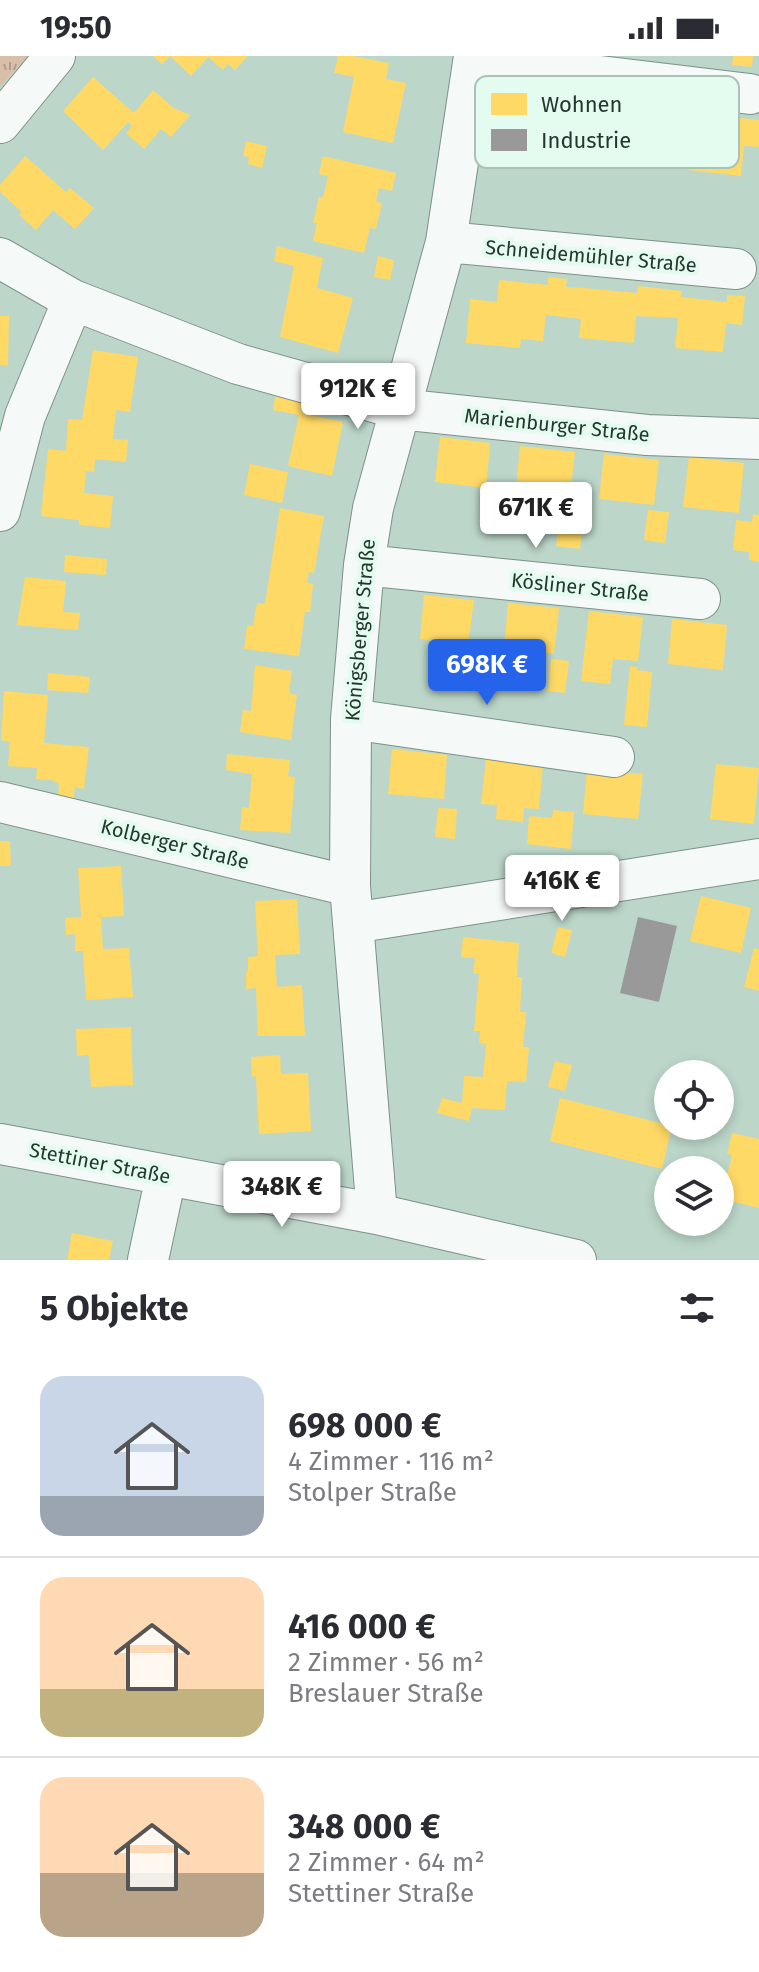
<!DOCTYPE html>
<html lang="de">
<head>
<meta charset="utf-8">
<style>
	:root { --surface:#fff; --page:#f7f7f7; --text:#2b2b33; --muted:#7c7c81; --line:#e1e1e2; --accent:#2563eb }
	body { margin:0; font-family:"Fira Sans",sans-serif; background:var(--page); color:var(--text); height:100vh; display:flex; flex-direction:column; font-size:30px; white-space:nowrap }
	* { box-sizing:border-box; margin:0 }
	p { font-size:26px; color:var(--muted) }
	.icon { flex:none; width:44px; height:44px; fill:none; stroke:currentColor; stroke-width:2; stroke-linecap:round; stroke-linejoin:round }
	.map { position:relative; height:1204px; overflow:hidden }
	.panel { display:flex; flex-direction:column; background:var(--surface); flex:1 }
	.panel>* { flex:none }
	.tools { position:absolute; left:654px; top:1004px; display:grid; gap:16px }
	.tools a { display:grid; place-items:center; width:80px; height:80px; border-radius:50%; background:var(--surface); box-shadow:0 4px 12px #0003; font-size:40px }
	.price { position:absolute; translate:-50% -68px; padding:0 18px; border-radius:8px; background:#fff; color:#222; font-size:26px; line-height:52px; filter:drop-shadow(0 2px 4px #0008) }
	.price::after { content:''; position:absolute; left:50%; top:48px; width:24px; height:18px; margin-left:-12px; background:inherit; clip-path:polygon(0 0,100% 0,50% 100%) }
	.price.on { background:var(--accent); color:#fff }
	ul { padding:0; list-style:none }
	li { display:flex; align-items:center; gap:24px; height:200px; padding:0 40px }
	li+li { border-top:2px solid var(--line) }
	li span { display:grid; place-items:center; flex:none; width:224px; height:160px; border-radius:24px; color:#555 }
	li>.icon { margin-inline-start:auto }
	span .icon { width:96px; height:96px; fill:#fffc; stroke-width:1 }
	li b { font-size:34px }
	h2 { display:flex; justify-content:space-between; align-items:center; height:96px; padding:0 40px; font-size:34px }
	.status { display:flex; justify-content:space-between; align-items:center; height:56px; padding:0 40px; background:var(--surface); direction:ltr }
	.status svg { height:22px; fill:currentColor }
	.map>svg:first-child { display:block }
	.grass { fill:url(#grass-tufts) }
	.homes { fill:#ffd966 }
	.industry { fill:#999 }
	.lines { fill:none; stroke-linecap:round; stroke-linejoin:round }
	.minor-casing { stroke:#7d9187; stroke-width:42 }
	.minor { stroke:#f5f9f7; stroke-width:40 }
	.labels { text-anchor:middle; stroke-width:8; stroke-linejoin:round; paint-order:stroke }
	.street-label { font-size:20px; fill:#24372e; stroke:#e4fcef }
	.key { fill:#e4fcef; stroke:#aac1b5; stroke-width:2 }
	.key-label { font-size:22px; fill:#24372e }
</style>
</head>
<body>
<div class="status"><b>19:50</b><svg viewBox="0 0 49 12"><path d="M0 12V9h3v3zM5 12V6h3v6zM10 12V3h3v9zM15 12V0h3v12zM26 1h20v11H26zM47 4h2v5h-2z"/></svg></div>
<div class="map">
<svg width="759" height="1204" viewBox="0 0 759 1204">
	<defs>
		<pattern id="grass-tufts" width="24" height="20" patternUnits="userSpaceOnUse" patternTransform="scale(2)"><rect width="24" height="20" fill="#d9bfaa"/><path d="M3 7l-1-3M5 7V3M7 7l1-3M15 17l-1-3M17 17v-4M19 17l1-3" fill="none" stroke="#b09c8b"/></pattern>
	</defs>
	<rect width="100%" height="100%" fill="#bcd7c9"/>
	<path class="grass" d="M 0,0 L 28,0 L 0,31 Z"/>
	<path class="homes" d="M 153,0 L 248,0 L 235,14 L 228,8 L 223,14 L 208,1 L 191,20 L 170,0 L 162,8 Z
		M 338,0 L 353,0 L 389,7 L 386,23 L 406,27 L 393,87 L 343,76 L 354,21 L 334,17 Z
		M 733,0 L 753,0 L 752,11 L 732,9 Z
		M 93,21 L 134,57 L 153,34 L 174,52 L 190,59 L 171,81 L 161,73 L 144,93 L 126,77 L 132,70 L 128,66 L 103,94 L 63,55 Z
		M 654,53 L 673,55 L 670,86 L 653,85 L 651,113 L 601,108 L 606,56 L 654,61 Z
		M 731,61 L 759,64 L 759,91 L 744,90 L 741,120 L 688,114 L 693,65 L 731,69 Z
		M 246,85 L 267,90 L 262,112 L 248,108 L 249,101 L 243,100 Z
		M 25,100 L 66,136 L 70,132 L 94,152 L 75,173 L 53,154 L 36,174 L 19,159 L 22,156 L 0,136 L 0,129 Z
		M 323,100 L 396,117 L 392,135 L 379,132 L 376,146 L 382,147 L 376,173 L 370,172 L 364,197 L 313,185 L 317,167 L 313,167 L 319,141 L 323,142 L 328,120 L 319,118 Z
		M 277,190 L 323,202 L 317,232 L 353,242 L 338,297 L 280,281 L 294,210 L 274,205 Z
		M 378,200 L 394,204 L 390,224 L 374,221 Z
		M 548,221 L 567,223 L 566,231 L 584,232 L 637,237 L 638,230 L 682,235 L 681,241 L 727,246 L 727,239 L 745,240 L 742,269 L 726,267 L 723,296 L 675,292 L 678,262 L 636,260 L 634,287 L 579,282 L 581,263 L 546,259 L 543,285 L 521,283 L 520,292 L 466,287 L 470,243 L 497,246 L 499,224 L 548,229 Z
		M 0,260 L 9,260 L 8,309 L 0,309 Z
		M 93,294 L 138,301 L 130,356 L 116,354 L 113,383 L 128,384 L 126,406 L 95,403 L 94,416 L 86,415 L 84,437 L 113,440 L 110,472 L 79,469 L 79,464 L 41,460 L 48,393 L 66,395 L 68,363 L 82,364 Z
		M 276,336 L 310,346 L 306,358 L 343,366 L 332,420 L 288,410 L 299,359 L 273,354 Z
		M 440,381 L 490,387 L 486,432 L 435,426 Z
		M 520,390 L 575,396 L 570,440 L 516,433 Z
		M 604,398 L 659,404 L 654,449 L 599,443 Z
		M 689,401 L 744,407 L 739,457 L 683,451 Z
		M 250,408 L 288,416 L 282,447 L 244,439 Z
		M 482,438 L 500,440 L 497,469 L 479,467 Z
		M 561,446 L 585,449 L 580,493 L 556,490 Z
		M 280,452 L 324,460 L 314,517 L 309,516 L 307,527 L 313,528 L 310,556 L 305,556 L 299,600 L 244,593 L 247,569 L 253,570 L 257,547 L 265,548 Z
		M 648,454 L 669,456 L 665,487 L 644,484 Z
		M 753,458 L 759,459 L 759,506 L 749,504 L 749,496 L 733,494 L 736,464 L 752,466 Z
		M 65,499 L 107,503 L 106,519 L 64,516 Z
		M 25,521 L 66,525 L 63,556 L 80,557 L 78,574 L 17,569 Z
		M 424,539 L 474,544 L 467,597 L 484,599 L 480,629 L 463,627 L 466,599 L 440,597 L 441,586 L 420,583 Z
		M 508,547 L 559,552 L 554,598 L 504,592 Z
		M 589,555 L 643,561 L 638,605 L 613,603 L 610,628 L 581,625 Z
		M 672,563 L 727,569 L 723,614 L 668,608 Z
		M 551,603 L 569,605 L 565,637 L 548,635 Z
		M 255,609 L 292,615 L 289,637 L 297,639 L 291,684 L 240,676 L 243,654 L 251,655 Z
		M 630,610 L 637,611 L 637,614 L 652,616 L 647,671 L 624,669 Z
		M 48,617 L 90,621 L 88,637 L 47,634 Z
		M 4,635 L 48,639 L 44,687 L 89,691 L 84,733 L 75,731 L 73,746 L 58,743 L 59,728 L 52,724 L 36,723 L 37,712 L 8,710 L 10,686 L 1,684 Z
		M 392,693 L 447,699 L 444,743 L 388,738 Z
		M 227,698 L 290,704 L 288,720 L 295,721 L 290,777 L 240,774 L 242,751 L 249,752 L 252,718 L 226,714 Z
		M 486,703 L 543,709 L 539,753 L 524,752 L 523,766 L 496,763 L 497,749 L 481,748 Z
		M 716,708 L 759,712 L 754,768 L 710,763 Z
		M 587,713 L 643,718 L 638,763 L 583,758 Z
		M 438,752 L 457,753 L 455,783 L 435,781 Z
		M 553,754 L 574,756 L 571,793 L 527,788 L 529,760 L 552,762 Z
		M 0,785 L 10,785 L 11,810 L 0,810 Z
		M 121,810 L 124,860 L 101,861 L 103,893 L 129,892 L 133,941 L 86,944 L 83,895 L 75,895 L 75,878 L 66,879 L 65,862 L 81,861 L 78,812 Z
		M 701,840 L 751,852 L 741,897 L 690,885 Z
		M 297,843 L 300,898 L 275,899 L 277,931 L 302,929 L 305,980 L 258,980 L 256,932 L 246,933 L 246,916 L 248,915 L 248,901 L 258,900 L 255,845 Z
		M 558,871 L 572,874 L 565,901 L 551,897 Z
		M 463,881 L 519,887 L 517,921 L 522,921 L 520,956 L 526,956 L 523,991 L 529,991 L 526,1026 L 507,1025 L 505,1054 L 472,1052 L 469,1065 L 437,1057 L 442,1042 L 462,1047 L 464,1020 L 483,1021 L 486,988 L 479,987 L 480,975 L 474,975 L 479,918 L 473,918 L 475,902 L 461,901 Z
		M 754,892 L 759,893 L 759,935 L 744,931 Z
		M 131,971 L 133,1029 L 91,1031 L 89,999 L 77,1000 L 76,973 Z
		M 280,999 L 281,1018 L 308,1017 L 311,1075 L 259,1078 L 256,1020 L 252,1021 L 251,1001 Z
		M 555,1005 L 572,1009 L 565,1035 L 548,1031 Z
		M 560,1042 L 672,1070 L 662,1113 L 550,1085 Z
		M 732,1077 L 759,1083 L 759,1152 L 721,1143 L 732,1099 L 727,1098 Z
		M 72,1177 L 113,1185 L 109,1204 L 67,1204 Z"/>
	<path class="industry" d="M 638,861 L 677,870 L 659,946 L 620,937 Z"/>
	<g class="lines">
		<defs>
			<path id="minor" d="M 474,5 L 750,38
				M 0,67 L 55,0
				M 446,186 L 736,213
				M 0,202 L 73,244 L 238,308 L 399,353 L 647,379 L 759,383
				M 0,455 L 25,360 L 73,244
				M 364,509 L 700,543
				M 351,663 L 614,701
				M 0,746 L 350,830
				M 353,867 L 759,803
				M 0,1088 L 377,1158 L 576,1204
				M 377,1158 L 350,830 L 351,663 L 364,509 L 373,452 L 446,186 L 474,0
				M 148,1204 L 166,1120"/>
		</defs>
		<use href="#minor" class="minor-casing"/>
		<use href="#minor" class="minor"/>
	</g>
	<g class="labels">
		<g class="street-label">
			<text transform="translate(591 200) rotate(5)" y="7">Schneidemühler Straße</text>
			<text transform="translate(557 369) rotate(6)" y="7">Marienburger Straße</text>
			<text transform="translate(580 531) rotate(6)" y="7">Kösliner Straße</text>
			<text transform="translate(360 574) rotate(-85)" y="7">Königsberger Straße</text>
			<text transform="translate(175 788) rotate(14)" y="7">Kolberger Straße</text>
			<text transform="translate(100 1107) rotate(11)" y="7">Stettiner Straße</text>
		</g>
	</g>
	<rect x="475" y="20" width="264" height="92" rx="12" class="key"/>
	<rect x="491" y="37" width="36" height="22" fill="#ffd966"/>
	<rect x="491" y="73" width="36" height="22" fill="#999"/>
	<g class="key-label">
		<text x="541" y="56">Wohnen</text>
		<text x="541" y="92">Industrie</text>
	</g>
</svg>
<div class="tools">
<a><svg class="icon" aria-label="locate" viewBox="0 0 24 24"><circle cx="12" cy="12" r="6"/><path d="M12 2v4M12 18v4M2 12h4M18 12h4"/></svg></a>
<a><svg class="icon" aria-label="layers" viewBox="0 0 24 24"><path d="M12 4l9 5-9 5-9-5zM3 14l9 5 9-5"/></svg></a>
</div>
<b class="price" style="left:358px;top:375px">912K €</b>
<b class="price" style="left:536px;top:494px">671K €</b>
<b class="price on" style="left:487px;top:651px">698K €</b>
<b class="price" style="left:562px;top:867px">416K €</b>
<b class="price" style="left:282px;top:1173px">348K €</b>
</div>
<section class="panel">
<h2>5 Objekte<svg class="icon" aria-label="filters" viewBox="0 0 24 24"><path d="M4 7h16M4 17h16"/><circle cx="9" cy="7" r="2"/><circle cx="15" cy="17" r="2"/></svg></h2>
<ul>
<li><span style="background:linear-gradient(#c9d6e8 75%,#9aa5b1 0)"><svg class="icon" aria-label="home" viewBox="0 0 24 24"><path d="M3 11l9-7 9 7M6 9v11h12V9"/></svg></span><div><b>698 000 €</b><p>4 Zimmer · 116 m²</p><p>Stolper Straße</p></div></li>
<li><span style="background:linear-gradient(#ffd9b3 70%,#c2b280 0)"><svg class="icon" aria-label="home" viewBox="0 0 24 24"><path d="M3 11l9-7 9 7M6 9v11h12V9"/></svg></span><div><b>416 000 €</b><p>2 Zimmer · 56 m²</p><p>Breslauer Straße</p></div></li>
<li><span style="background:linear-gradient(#ffd9b3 60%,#b9a48a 0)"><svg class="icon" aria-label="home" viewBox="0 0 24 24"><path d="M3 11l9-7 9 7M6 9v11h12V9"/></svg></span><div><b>348 000 €</b><p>2 Zimmer · 64 m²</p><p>Stettiner Straße</p></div></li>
</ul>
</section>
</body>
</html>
